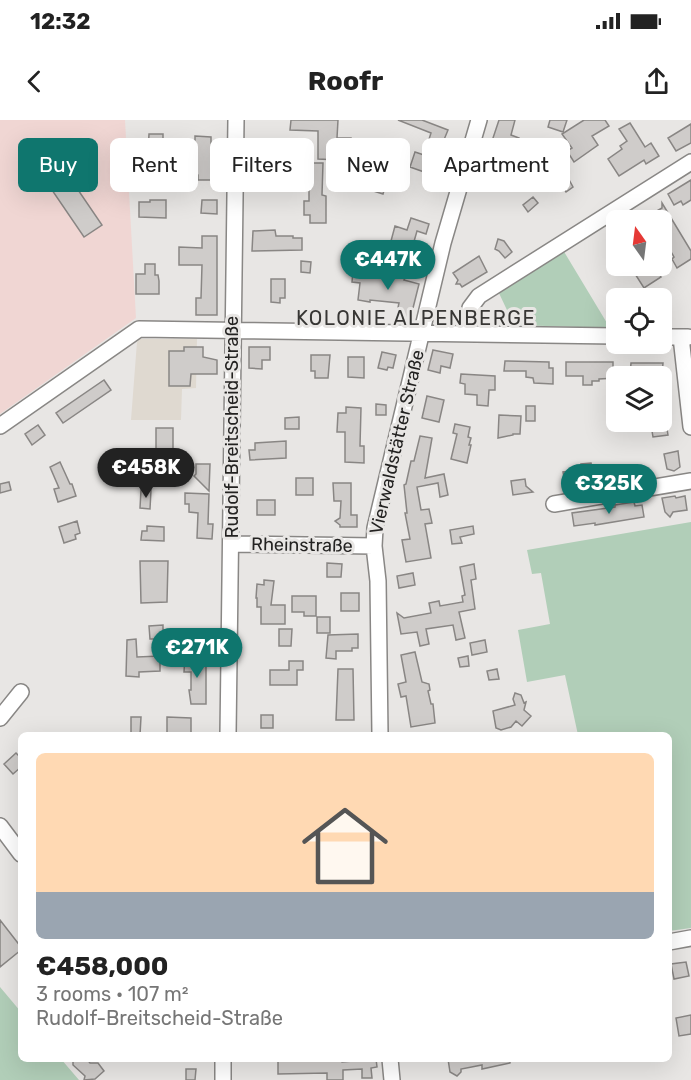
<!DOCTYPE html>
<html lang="en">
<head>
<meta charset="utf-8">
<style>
	:root { --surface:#fff; --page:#f6f6f6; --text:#222; --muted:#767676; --line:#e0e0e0; --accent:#0f766e }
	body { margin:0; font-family:Rubik,sans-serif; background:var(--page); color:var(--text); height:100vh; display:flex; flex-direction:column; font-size:22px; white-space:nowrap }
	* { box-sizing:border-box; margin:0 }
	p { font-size:20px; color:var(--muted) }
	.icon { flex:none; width:33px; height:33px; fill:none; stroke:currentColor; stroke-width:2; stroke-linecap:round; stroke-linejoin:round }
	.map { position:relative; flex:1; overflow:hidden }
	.details { position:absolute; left:18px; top:612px; width:654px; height:330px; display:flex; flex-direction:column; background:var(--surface); border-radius:9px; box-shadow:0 6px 24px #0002 }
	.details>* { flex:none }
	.hud { position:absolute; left:18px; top:18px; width:656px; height:54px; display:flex; gap:12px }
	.needle { width:39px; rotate:346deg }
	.tools { position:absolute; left:606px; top:90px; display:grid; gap:12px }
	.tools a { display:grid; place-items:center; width:66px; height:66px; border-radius:9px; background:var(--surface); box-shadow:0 6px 24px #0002; font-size:30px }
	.price { position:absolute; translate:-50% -51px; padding:0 14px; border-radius:21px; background:var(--accent); color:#fff; font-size:20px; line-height:39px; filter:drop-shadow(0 2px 3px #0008) }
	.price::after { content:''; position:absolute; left:50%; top:36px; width:18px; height:14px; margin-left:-9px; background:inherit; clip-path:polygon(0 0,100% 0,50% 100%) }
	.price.on { background:#222; color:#fff }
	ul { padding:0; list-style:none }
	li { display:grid; align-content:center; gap:12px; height:318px; padding:0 18px }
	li+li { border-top:2px solid var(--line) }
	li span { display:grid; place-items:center; height:186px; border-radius:9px; color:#555 }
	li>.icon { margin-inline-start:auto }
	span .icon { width:108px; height:108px; fill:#fffc; stroke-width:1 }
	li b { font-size:26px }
	.tag { padding:0 21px; border-radius:9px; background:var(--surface); box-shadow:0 6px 24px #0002; font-size:21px; line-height:54px }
	.tag.on { background:var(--accent); color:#fff }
	.status { display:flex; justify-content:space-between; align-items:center; height:42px; padding:0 30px; background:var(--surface); direction:ltr }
	.status svg { height:16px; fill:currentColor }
	header { display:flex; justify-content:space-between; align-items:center; height:78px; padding:0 18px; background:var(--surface); font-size:27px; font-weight:700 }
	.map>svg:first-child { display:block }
	.commercial { fill:#f0d6d3 }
	.built { fill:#dfd9d0 }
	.green { fill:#b1ceb8 }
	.building { fill:#cfccca; stroke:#898684; stroke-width:1.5 }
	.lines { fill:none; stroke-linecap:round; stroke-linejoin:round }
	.minor-casing { stroke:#898785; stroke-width:18 }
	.minor { stroke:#fff; stroke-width:15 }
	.labels { text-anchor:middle; stroke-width:6; stroke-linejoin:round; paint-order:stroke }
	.street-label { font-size:18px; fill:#232221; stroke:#e8e6e4 }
	.neighbourhood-label { font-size:20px; letter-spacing:1.5px; fill:#373634; stroke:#e8e6e4 }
</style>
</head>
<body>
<div class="status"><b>12:32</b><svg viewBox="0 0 49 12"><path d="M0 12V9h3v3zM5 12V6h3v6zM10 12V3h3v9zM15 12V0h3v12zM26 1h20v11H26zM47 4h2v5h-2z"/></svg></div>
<header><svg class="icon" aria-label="back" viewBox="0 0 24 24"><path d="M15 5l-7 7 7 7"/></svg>Roofr<svg class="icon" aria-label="share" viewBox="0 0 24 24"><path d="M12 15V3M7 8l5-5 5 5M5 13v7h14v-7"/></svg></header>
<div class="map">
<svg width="691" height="960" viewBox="0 0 691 960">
	<rect width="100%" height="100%" fill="#e8e6e4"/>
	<path class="commercial" d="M 0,0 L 125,0 L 136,198 L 0,294 Z"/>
	<path class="built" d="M 140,219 L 197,219 L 196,268 L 182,269 L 181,300 L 131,300 L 137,222 Z"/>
	<path class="green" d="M 563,130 L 610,208 L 514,205 L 498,171 Z
		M 691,402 L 691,808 L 669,811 L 669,615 L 578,615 L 565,555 L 527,562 L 518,510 L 550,504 L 541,453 L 532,454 L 527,430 Z
		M 0,867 L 21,892 L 21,939 L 61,939 L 79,960 L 0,960 Z"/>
	<path class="building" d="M 291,0 L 338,0 L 337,18 L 351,18 L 351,37 L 338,37 L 338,40 L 318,39 L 318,11 L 290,10 Z
		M 398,0 L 422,0 L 448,10 L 432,49 L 429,48 L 427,53 L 410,47 L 415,32 L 424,35 L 431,13 Z
		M 499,0 L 515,0 L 511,15 L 519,18 L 514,38 L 506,36 L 497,66 L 493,65 L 492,69 L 483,67 L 484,62 L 480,61 L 495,22 L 492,21 Z
		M 550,0 L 567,0 L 563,12 L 548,7 Z
		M 584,0 L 605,0 L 609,6 L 592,16 L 598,25 L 574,42 L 567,31 L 572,28 L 562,14 Z
		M 630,3 L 645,27 L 651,23 L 659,36 L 646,44 L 644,40 L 619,56 L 608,39 L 622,29 L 620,26 L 627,21 L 619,9 Z
		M 691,4 L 691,23 L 676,31 L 668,18 Z
		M 149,14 L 163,14 L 163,48 L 174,48 L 175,67 L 159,67 L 158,48 L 134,49 L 134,33 L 148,33 Z
		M 195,16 L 211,17 L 211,32 L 222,32 L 221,46 L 218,46 L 218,60 L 198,60 L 198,55 L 195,54 Z
		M 378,29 L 387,33 L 379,57 L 387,60 L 383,74 L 367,69 Z
		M 57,39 L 102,105 L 84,117 L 39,51 Z
		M 312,43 L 323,43 L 322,75 L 326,76 L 326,103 L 310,103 L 310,95 L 304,95 L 304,81 L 309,81 L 309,59 L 280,59 L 279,64 L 258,63 L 258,50 L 312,49 Z
		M 552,43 L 560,54 L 545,63 L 538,52 Z
		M 567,56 L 573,67 L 566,72 L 559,61 Z
		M 691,60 L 691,80 L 683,85 L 681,81 L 674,85 L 668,74 Z
		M 533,77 L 538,83 L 528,92 L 523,85 Z
		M 150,80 L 166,80 L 166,98 L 139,97 L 139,82 L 150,82 Z
		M 202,80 L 217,80 L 217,94 L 201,93 Z
		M 662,83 L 691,131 L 691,139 L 677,148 L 672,139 L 674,137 L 662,116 L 662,100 L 641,100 L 662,88 Z
		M 411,98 L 429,104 L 426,114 L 417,111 L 411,132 L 396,128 L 398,123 L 391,121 L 395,106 L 407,110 Z
		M 275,110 L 276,116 L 293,116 L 293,118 L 302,118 L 302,130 L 252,131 L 253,111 Z
		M 202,116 L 217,116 L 217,195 L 196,195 L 196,178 L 201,178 L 202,145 L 179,145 L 179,127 L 202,128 Z
		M 498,119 L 504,121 L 512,132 L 505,138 L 499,131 L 495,129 Z
		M 479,136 L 487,152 L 462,167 L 460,164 L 456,164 L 458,160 L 453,153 Z
		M 301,141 L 311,142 L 310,153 L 301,152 Z
		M 145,144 L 155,144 L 155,155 L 158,155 L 159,161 L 159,174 L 136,174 L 136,154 L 145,154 Z
		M 630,146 L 650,146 L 653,150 L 656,149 L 661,157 L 644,168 Z
		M 353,151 L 387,155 L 392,152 L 406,155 L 404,160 L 419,164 L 410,200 L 396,197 L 399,183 L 370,180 L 370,182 L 358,180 L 360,163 L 352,162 Z
		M 271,159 L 285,159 L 285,178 L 280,178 L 280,183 L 271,182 Z
		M 184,227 L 203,227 L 203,237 L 217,240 L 217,254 L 191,254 L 190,266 L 169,266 L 169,231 L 184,231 Z
		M 249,227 L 270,227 L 270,240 L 262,240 L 262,249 L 249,248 Z
		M 433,230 L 453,234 L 450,248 L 441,246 L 440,253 L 428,250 Z
		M 382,232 L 396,235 L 393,248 L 388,247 L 387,250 L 378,248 Z
		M 311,235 L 330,235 L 328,258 L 315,258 L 315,251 L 311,251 Z
		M 348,237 L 364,237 L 364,258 L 348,257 Z
		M 505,241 L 549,242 L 549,248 L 553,248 L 553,264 L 534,263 L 533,258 L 526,257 L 526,251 L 504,251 Z
		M 566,242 L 613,242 L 613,250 L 616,250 L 616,258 L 599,259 L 599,261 L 592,261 L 592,265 L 583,265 L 583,256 L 566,256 Z
		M 631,243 L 663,243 L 662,256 L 630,256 Z
		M 461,254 L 495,256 L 495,270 L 489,270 L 488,286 L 477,285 L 477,275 L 465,274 L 465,264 L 460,263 Z
		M 667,259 L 671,287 L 662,288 L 662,260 Z
		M 104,260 L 111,270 L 63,303 L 56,293 Z
		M 427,276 L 444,280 L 439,302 L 422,298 Z
		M 376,284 L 386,285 L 386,295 L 376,295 Z
		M 526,286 L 535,286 L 535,301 L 526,301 Z
		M 346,287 L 361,288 L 360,326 L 364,326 L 364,343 L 345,342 L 345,312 L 337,312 L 338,293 L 346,293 Z
		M 499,295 L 521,296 L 520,314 L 513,314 L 513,315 L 498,318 Z
		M 299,297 L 299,309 L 285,309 L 285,298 Z
		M 666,303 L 668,315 L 653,317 L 651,305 Z
		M 455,304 L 470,307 L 468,317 L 471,318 L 469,325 L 471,325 L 467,343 L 451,339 L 457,314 L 453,313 Z
		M 38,305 L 45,315 L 32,325 L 25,314 Z
		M 156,308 L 173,308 L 173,333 L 156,333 Z
		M 420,316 L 432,318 L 425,358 L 444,354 L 448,375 L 440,377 L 438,363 L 417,367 L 421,390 L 429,389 L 432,403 L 425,404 L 431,438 L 406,442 L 402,420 L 410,419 L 405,393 L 407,393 L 404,365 L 406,364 L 411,341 L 414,341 Z
		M 286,321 L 286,338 L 250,340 L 249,330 L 255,330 L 255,323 Z
		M 678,331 L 680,347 L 674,351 L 667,349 L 664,334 Z
		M 60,342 L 70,364 L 72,364 L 76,376 L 58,382 L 54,369 L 59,368 L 50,347 Z
		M 591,343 L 593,354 L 583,355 L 581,344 Z
		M 196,344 L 210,344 L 209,371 L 194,356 L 196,354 Z
		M 627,349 L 629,361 L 614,364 L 612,351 Z
		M 578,350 L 581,367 L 569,371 L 566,369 L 563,352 Z
		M 296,358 L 313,358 L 313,375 L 296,375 Z
		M 525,359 L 526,366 L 533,372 L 513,375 L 511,361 Z
		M 9,362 L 11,370 L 0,373 L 0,364 Z
		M 333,363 L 351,363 L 351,395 L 357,395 L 357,407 L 340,407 L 340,405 L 335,401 L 340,398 L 341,381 L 334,381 Z
		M 141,370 L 151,370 L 150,389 L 140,388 Z
		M 185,373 L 209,374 L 208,404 L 213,404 L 212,419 L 197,418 L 198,393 L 189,392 L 189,384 L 185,384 Z
		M 675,376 L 676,378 L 685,376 L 687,390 L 673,392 L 670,397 L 665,392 L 662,378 Z
		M 257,380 L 275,380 L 275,395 L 257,395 Z
		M 634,382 L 635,386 L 642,385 L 644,397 L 595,405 L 595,403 L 574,406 L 572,393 L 615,387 L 615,385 Z
		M 77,401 L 80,413 L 75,415 L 76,419 L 64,423 L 59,407 Z
		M 147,406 L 164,407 L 164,421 L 141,420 L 142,411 L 147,411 Z
		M 473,406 L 474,414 L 460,417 L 462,423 L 452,424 L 450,410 Z
		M 140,441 L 168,441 L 167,482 L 141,483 Z
		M 327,443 L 342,444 L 341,457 L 327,457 Z
		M 474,444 L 476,459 L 471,460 L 475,489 L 459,492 L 465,518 L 456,520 L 453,505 L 426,509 L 429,524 L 420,526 L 417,512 L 401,514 L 397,493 L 404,498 L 431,493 L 429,483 L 439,481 L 440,486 L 463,482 L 462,476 L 465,475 L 460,447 Z
		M 413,453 L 415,465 L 399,468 L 397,456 Z
		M 264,460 L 274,461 L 271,485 L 285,485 L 285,504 L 261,504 L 261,487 L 257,487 L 257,478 L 256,478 L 257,464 L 264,465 Z
		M 341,473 L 359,473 L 359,491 L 341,491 Z
		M 292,476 L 316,476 L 316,496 L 304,496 L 304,492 L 292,492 Z
		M 317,497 L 330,497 L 330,513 L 317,513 Z
		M 163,505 L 163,510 L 167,510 L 167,519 L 150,519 L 149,506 Z
		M 279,509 L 292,509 L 291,526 L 279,526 Z
		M 358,514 L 358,528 L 352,528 L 352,531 L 336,531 L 336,539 L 326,538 L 328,515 Z
		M 136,519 L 137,537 L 160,536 L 160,551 L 139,552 L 139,557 L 126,556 L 127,520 Z
		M 485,520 L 487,532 L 472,535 L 470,523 Z
		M 415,532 L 422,562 L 429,564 L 430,570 L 428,571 L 431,584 L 433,584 L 435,603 L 411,607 L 406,576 L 401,577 L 398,564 L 406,562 L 401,535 Z
		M 185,536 L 206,537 L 206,584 L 191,584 L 189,570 L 191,570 L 191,552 L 184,552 Z
		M 468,536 L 469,546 L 460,547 L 458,538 Z
		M 289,541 L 303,541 L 303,550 L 297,550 L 297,565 L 270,565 L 270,550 L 289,550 Z
		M 338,549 L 353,549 L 354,600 L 336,600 Z
		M 497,549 L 499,559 L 489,560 L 487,551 Z
		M 515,573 L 521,575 L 524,583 L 526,582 L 524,590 L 531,596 L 522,606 L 516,601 L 511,607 L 501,610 L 496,608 L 493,591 L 515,585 L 513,579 Z
		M 261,595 L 273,595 L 273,608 L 261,608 Z
		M 131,597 L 141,597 L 140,615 L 131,615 Z
		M 167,597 L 191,598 L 191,613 L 167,613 Z
		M 16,633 L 21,638 L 21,647 L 13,654 L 4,644 Z
		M 0,800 L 21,827 L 21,830 L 0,847 Z
		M 686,842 L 689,856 L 674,859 L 671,844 Z
		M 691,895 L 691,914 L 679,916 L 676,898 Z
		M 73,939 L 87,939 L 90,943 L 98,943 L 104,951 L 95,959 L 84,960 L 85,956 L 73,945 Z
		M 278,939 L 341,939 L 342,942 L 376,939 L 377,947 L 371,948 L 372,958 L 362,958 L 362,949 L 343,950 L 343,960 L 327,960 L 327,953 L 278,954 Z
		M 448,939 L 510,939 L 510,943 L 482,949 L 482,945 L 461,949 L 461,952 L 457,956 L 450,952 Z
		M 186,949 L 196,949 L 195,960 L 186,960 Z"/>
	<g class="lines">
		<defs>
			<path id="minor" d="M 464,213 L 470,188 L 479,176 L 691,42
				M 662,217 L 688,217
				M 681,217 L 691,307
				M 0,306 L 139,209 L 616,216
				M 554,384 L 691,361
				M 231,424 L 374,426
				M 0,598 L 21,572
				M 228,615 L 236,0
				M 380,615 L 378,461 L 374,426 L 375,408 L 443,123 L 479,0
				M 0,706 L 21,734
				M 669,822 L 691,818
				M 390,939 L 392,960
				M 223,960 L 223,939"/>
		</defs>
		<use href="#minor" class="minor-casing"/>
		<use href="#minor" class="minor"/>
	</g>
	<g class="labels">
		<g class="street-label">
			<text transform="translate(232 307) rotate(-90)" y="6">Rudolf-Breitscheid-Straße</text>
			<text transform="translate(397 322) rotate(-77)" y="6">Vierwaldstätter Straße</text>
			<text transform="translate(302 425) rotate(1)" y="6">Rheinstraße</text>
		</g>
		<g class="neighbourhood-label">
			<text x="416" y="205">KOLONIE ALPENBERGE</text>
		</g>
	</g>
</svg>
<div class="tools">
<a><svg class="needle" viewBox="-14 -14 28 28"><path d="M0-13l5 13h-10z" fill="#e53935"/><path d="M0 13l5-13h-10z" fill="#767676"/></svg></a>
<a><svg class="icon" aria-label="locate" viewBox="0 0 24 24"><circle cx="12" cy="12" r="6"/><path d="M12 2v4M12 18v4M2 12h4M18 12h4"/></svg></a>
<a><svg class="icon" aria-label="layers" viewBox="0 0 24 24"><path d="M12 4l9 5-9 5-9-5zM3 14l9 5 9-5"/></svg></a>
</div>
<b class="price" style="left:388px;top:171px">€447K</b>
<b class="price on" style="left:146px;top:379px">€458K</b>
<b class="price" style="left:609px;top:395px">€325K</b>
<b class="price" style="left:197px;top:559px">€271K</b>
<div class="hud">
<a class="tag on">Buy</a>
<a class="tag">Rent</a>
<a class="tag">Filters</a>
<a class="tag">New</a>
<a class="tag">Apartment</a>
</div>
<section class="details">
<ul>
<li><span style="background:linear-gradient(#ffd9b3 75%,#9aa5b1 0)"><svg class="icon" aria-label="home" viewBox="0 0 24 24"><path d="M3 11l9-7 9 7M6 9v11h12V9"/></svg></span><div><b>€458,000</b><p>3 rooms · 107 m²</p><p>Rudolf-Breitscheid-Straße</p></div></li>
</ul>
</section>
</div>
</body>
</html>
